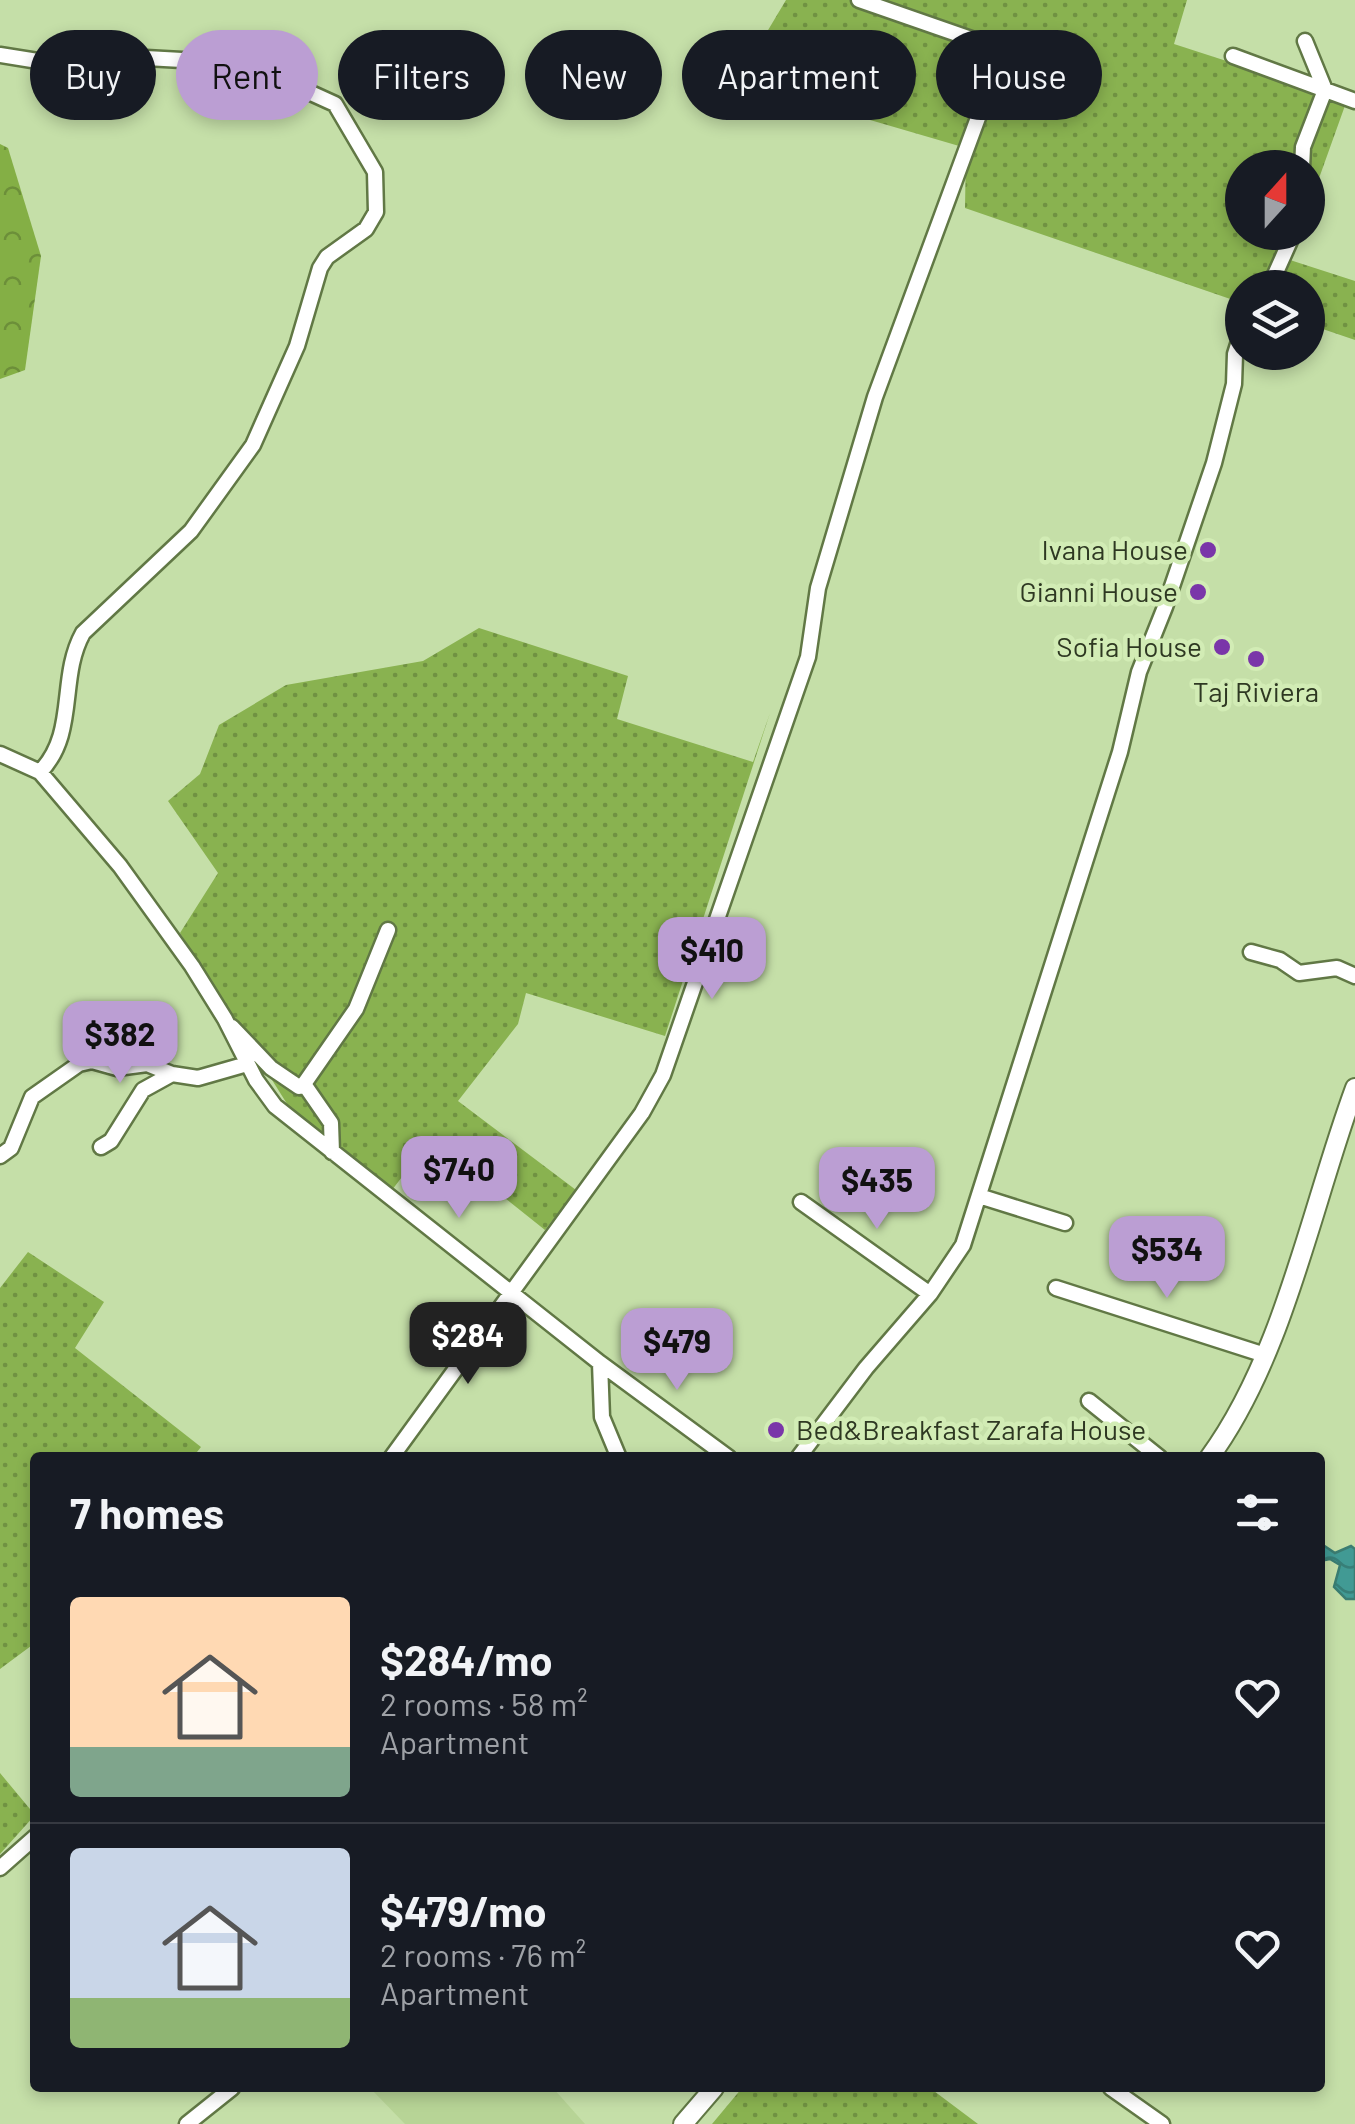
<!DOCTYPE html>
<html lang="en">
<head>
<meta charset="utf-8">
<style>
	:root { --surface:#171b24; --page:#242831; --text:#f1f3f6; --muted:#9ea1a6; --line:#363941; --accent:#bb9ed3 }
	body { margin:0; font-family:Barlow,sans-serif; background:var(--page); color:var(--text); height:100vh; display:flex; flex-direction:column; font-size:38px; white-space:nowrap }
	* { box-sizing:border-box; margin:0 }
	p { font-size:32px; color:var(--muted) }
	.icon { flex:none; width:55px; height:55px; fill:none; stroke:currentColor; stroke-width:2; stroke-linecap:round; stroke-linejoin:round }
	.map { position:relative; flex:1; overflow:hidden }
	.details { position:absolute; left:30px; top:1452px; width:1295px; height:640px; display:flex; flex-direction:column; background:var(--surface); border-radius:10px; box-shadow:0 5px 15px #0003 }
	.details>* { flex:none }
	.banner { position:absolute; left:30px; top:30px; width:1295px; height:90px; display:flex; gap:20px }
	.needle { width:65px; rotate:21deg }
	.buttons { position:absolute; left:1225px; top:150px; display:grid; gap:20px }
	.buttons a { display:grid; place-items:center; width:100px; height:100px; border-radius:50%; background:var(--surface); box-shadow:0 5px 15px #0003; font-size:50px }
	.price { position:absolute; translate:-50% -85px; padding:0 22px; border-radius:20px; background:var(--accent); color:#111; font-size:32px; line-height:65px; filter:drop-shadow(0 2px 5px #0008) }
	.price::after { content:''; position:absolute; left:50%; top:60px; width:30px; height:22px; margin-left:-15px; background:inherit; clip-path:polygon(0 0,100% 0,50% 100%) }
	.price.selected { background:#222; color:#fff }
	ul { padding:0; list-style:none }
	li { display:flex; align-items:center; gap:30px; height:250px; padding:0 40px }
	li+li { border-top:2px solid var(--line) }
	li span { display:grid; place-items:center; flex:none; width:280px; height:200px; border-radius:10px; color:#555 }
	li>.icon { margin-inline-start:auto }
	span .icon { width:120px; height:120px; fill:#fffc; stroke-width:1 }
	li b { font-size:42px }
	h2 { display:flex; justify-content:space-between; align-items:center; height:120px; padding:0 40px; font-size:42px }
	.tag { padding:0 35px; border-radius:45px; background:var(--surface); box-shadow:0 5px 15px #0003; font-size:35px; line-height:90px }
	.tag.selected { background:var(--accent); color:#111 }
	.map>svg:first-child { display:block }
	.built { fill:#b7d496 }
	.grass { fill:url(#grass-dots) }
	.forest { fill:url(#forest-crowns) }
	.water { fill:url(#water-waves); stroke:#3b7d72; stroke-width:2.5 }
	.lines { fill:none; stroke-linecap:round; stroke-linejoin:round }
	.minor-casing { stroke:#617845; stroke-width:19 }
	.major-casing { stroke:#617845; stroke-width:22 }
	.minor { stroke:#fff; stroke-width:14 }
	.major { stroke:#fff; stroke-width:18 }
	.poi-dot { fill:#7a36a9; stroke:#d2ecb5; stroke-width:4 }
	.labels { text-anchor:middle; stroke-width:9; stroke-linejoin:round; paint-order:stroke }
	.poi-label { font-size:28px; fill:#2e3822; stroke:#d2ecb5; text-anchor:end }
</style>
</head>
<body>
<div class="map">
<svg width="1355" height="2124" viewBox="0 0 1355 2124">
	<defs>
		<pattern id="grass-dots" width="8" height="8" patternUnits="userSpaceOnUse" patternTransform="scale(2.5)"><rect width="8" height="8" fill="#89b250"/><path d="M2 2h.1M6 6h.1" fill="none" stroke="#709242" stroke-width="1.8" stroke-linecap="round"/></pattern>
		<pattern id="forest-crowns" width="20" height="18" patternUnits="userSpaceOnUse" patternTransform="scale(2.5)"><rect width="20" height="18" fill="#84af45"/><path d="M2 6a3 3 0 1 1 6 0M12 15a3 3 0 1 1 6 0" fill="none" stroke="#6c8f39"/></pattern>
		<pattern id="water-waves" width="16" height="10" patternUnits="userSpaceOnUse" patternTransform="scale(2.5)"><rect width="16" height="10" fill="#419a94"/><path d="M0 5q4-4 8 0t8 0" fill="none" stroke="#377f78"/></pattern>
	</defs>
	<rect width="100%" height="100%" fill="#c5dfa8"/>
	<path class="built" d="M 370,2088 L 553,2088 L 585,2124 L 405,2124 Z"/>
	<path class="grass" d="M 786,0 L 1187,0 L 1174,44 L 1347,100 L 1308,209 L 1308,168 L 1242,168 L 1242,232 L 1299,233 L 1290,260 L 1355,281 L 1355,340 L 1308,324 L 1308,288 L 1242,288 L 1242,303 L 965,208 L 966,148 L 829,108 L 746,67 Z
		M 479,628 L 628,676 L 617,719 L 753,762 L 770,713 L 665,1036 L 526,993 L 518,1024 L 458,1101 L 576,1190 L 545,1230 L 431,1139 L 392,1190 L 289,1107 L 180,933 L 218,873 L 168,801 L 200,774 L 219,725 L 286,685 L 423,661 Z
		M 28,1252 L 104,1302 L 75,1348 L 201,1447 L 193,1457 L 35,1458 L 35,1643 L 0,1669 L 0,1288 Z
		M 0,1773 L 35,1815 L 0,1854 Z
		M 742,2088 L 930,2088 L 978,2124 L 712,2124 Z"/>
	<path class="forest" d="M 0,144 L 8,148 L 41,256 L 25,370 L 0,379 Z"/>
	<path class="water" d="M 1320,1543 L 1335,1553 L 1351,1546 L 1355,1549 L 1355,1599 L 1346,1599 L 1334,1587 L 1340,1565 L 1330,1559 L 1320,1561 Z"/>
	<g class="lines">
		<defs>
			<path id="minor" d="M 0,55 L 69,66 L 110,56 L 200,61 L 280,79 L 335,104 L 375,172 L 376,212 L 366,229 L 327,257 L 320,268 L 297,346 L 253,445 L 191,531 L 83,633 C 58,678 78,733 40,772
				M 1233,56 L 1355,101
				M 1302,168 L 1303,147 L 1325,90 L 1305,41
				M 1269,288 L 1294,232
				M 0,754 L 40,772 L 120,866 L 192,966 L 225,1019 L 256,1080 L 275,1106 L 600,1363 L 602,1417 L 619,1458
				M 1251,952 L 1280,960 L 1299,973 L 1337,968 L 1355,976
				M 232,1027 L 271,1068 L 299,1087 L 304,1084 L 356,1009 L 388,930
				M 304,1084 L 331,1123 L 332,1152
				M 101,1147 L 111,1141 L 143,1090 L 172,1074
				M 0,1156 L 11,1148 L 32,1097 L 79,1064 L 92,1061 L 117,1068 L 147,1064 L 172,1074 L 198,1078 L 247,1064
				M 979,1196 L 1065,1223
				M 801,1202 L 930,1294
				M 1056,1288 L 1265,1355
				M 600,1363 L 729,1458
				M 1089,1401 L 1160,1458
				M 391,1458 L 642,1113 L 663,1075 L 808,657 L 818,588 L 875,397 L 1003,50 L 859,0
				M 798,1458 L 866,1368 L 930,1294 L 963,1245 L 1120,752 L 1139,672 L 1165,607 L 1214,463 L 1234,384 L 1235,354 L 1242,332
				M 0,1868 L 35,1837
				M 1111,2088 L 1162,2124
				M 187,2124 L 232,2088"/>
			<path id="major" d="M 1209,1458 C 1284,1356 1311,1207 1355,1088
				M 683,2124 L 714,2088"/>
		</defs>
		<use href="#minor" class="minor-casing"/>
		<use href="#major" class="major-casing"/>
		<use href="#minor" class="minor"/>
		<use href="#major" class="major"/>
	</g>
	<g class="poi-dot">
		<circle cx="1208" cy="550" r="10"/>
		<circle cx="1198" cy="592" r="10"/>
		<circle cx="1222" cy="647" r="10"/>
		<circle cx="1256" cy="659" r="10"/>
		<circle cx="776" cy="1430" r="10"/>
	</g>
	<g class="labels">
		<g class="poi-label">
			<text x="1188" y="560">Ivana House</text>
			<text x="1178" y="602">Gianni House</text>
			<text x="1202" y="657">Sofia House</text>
			<text x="1256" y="702" text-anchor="middle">Taj Riviera</text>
			<text x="796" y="1440" text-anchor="start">Bed&amp;Breakfast Zarafa House</text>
		</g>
	</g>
</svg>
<div class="buttons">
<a><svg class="needle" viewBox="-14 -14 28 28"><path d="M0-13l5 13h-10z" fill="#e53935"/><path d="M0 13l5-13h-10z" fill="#9ea1a6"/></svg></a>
<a><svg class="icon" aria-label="layers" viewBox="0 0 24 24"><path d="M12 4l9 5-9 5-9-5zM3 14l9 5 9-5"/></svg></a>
</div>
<b class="price" style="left:712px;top:1002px">$410</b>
<b class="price" style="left:120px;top:1086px">$382</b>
<b class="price" style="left:459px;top:1221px">$740</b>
<b class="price" style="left:877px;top:1232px">$435</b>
<b class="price" style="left:1167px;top:1301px">$534</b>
<b class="price selected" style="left:468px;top:1387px">$284</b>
<b class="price" style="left:677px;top:1393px">$479</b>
<div class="banner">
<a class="tag">Buy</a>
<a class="tag selected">Rent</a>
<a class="tag">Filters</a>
<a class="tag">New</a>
<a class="tag">Apartment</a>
<a class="tag">House</a>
</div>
<section class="details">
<h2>7 homes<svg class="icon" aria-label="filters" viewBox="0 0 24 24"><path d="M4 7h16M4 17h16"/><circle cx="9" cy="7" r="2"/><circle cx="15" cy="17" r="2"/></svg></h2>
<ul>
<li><span style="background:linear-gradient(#ffd9b3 75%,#7fa58c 0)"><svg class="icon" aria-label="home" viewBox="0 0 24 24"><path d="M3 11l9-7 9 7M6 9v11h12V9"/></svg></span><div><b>$284/mo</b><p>2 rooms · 58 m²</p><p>Apartment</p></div><svg class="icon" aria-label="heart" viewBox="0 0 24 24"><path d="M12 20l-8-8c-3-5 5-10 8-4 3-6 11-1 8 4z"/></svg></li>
<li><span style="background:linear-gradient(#c9d6e8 75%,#8fb573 0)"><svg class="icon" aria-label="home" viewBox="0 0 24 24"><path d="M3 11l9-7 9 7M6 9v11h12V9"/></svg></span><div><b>$479/mo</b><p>2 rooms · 76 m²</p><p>Apartment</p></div><svg class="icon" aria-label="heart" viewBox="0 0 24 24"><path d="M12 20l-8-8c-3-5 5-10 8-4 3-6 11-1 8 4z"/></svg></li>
</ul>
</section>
</div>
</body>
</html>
